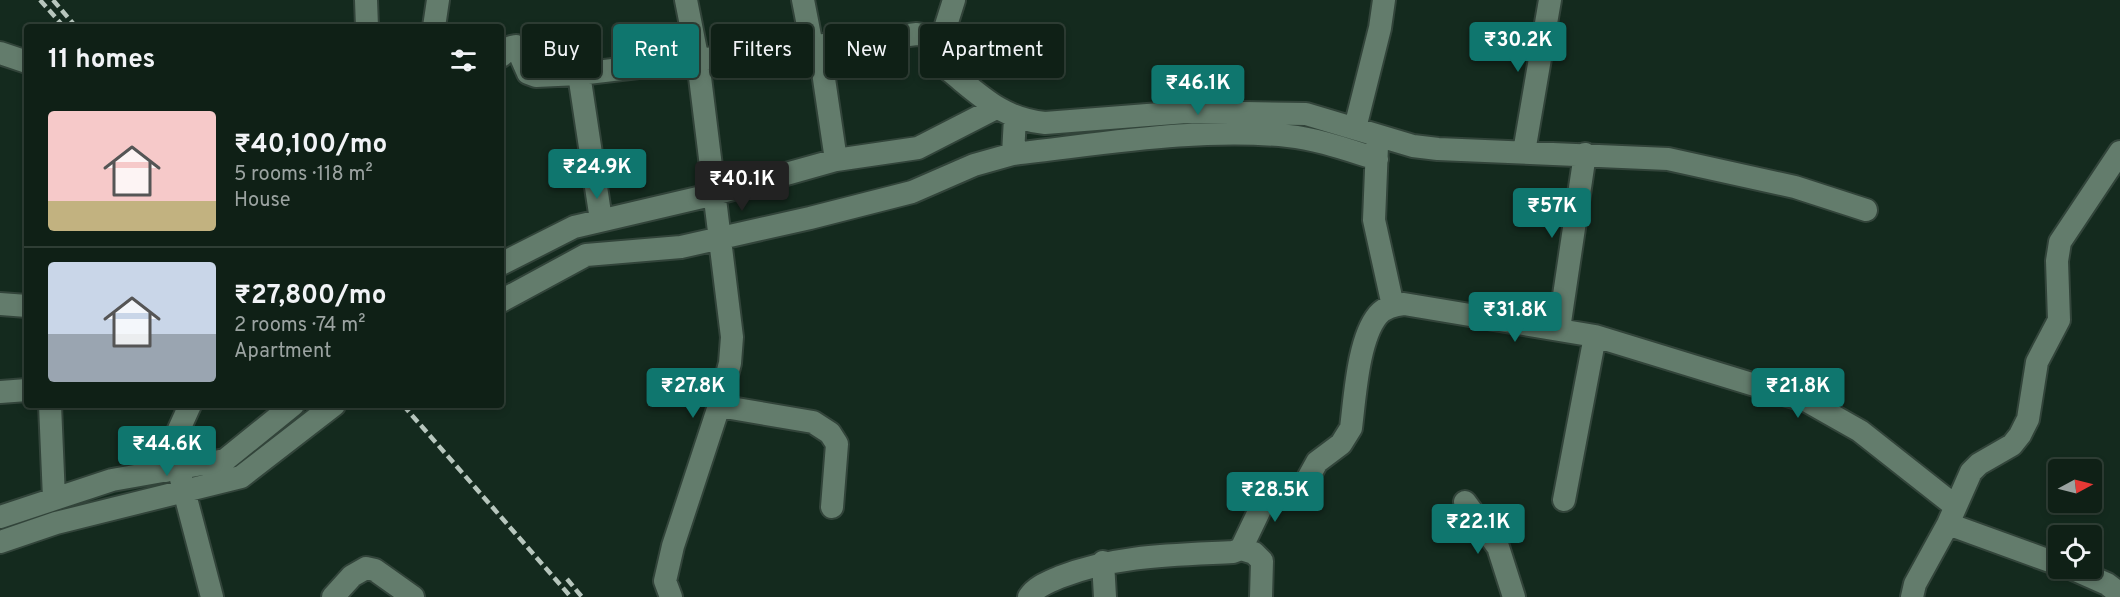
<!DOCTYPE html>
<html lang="en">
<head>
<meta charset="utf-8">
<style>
	:root { --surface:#0f2016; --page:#1d2d23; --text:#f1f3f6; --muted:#9ba3a1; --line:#2f3e35; --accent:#0f766e }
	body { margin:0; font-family:Overpass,sans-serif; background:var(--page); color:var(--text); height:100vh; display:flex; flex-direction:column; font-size:22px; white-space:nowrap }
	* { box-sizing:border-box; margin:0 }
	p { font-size:20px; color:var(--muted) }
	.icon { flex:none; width:33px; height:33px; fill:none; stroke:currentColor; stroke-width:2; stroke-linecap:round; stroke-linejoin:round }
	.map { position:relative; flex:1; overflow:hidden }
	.sheet { position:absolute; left:24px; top:24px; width:480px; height:384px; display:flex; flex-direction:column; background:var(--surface); border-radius:6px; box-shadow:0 3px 9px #0003,0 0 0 2px var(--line) }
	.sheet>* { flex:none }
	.banner { position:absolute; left:522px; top:24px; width:570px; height:54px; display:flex; gap:12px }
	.needle { width:39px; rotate:83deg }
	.controls { position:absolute; left:2048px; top:459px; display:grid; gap:12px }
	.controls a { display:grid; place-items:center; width:54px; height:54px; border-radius:6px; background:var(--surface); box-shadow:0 3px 9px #0003,0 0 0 2px var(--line); font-size:30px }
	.price { position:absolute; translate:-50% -51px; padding:0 14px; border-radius:6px; background:var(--accent); color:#fff; font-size:20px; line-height:39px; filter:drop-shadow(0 2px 3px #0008) }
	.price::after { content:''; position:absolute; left:50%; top:36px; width:18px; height:14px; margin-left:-9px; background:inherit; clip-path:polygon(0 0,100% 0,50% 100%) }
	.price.on { background:#222; color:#fff }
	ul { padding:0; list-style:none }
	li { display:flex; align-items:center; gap:18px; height:150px; padding:0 24px }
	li+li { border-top:2px solid var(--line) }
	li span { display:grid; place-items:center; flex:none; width:168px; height:120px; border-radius:6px; color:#555 }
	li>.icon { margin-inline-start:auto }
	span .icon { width:72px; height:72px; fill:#fffc; stroke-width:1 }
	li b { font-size:26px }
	h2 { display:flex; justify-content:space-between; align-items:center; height:72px; padding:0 24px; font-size:26px }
	.tag { padding:0 21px; border-radius:6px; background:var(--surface); box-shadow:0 3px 9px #0003,0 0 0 2px var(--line); font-size:21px; line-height:54px }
	.tag.on { background:var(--accent); color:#fff }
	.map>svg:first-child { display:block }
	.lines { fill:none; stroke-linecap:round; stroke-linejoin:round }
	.minor-casing { stroke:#32443a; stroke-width:26 }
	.minor { stroke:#637c6c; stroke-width:22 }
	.rail { stroke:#b7c6bd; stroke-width:4.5; stroke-dasharray:9 4.5; stroke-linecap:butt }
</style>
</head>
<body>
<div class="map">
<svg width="2120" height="597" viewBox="0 0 2120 597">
	<rect width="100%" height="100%" fill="#142a1e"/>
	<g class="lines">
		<defs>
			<path id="minor" d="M 366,0 L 367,27
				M 803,0 L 812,46
				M 434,27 L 438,0
				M 942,38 L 954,0
				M 819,45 L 836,160
				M 0,53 L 27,62
				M 501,56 L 511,47 L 516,46 L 528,73 L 536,76 L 579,74 L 917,34 L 942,38 C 941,52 941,61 950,71 C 982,97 1003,119 1045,123 L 1186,112 L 1306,114 L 1413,146 L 1438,149 L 1668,159 L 1795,187 L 1866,210
				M 579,74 L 601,220
				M 1355,128 L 1380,28 L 1384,0
				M 1377,146 L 1374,220 L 1393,306
				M 1524,152 L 1550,0
				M 1013,154 C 1103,144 1198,127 1288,136 C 1318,139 1348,150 1377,159
				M 501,264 L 574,227 L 715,194 L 836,160 L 918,148 L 996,108
				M 501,301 L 586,255 L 681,247 L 810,218 L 912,192 L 974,165 L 1013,154 L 1015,118
				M 0,304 L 27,306
				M 1559,329 L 1585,154
				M 0,392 L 27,390
				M 50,405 L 54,498
				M 719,406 L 813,422 L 830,433 L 837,444 L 832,507
				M 166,471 L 176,436 L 190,405
				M 181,479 L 212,597
				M 1564,500 L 1595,336
				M 1465,502 L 1498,547 L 1514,597
				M 0,517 L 112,480 L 225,460 L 293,405
				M 1948,524 L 2058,564
				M 0,542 L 56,523 L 241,477 L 334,405
				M 1241,549 L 1254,553 L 1262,561 L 1261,597
				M 1103,562 L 1105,597
				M 2071,568 L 2107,584 L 2120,594
				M 333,597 L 352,576 L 366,568 L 375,570 L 413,597
				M 671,597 L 665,581 L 673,546 L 719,406 L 730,363 L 732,337 L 698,61 L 686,0
				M 1029,597 C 1036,586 1049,582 1060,577 C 1116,555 1173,555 1233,552 L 1241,549 L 1264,501 L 1294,494 L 1302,489 L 1317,462 L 1341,444 L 1351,428 C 1355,397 1358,339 1378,315 C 1385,307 1394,305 1404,304 L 1595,336 L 1807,401 L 1860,431 L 1955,506
				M 1912,597 L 1915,584 L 1948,524 L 1971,472 L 1979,464 L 2012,445 L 2020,435 L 2028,419 L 2037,362 L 2059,320 L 2057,261 L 2060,242 L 2120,152"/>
		</defs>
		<use href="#minor" class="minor-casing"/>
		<use href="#minor" class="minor"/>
		<path class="rail" d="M 40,0 L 64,27
			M 53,0 L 76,27
			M 403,405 L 571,597
			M 567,579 L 582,597"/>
	</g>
</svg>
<div class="controls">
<a><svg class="needle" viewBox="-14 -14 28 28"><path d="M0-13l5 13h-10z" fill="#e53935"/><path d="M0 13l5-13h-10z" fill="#9ba3a1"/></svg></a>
<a><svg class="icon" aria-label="locate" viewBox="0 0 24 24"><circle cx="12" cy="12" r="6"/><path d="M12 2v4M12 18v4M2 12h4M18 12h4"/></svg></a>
</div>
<b class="price" style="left:1518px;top:73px">₹30.2K</b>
<b class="price" style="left:1198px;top:116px">₹46.1K</b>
<b class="price" style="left:597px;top:200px">₹24.9K</b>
<b class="price on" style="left:742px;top:212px">₹40.1K</b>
<b class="price" style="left:1552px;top:239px">₹57K</b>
<b class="price" style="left:1515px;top:343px">₹31.8K</b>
<b class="price" style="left:693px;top:419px">₹27.8K</b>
<b class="price" style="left:1798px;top:419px">₹21.8K</b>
<b class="price" style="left:167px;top:477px">₹44.6K</b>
<b class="price" style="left:1275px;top:523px">₹28.5K</b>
<b class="price" style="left:1478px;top:555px">₹22.1K</b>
<div class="banner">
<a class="tag">Buy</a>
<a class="tag on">Rent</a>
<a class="tag">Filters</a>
<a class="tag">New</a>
<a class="tag">Apartment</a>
</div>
<section class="sheet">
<h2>11 homes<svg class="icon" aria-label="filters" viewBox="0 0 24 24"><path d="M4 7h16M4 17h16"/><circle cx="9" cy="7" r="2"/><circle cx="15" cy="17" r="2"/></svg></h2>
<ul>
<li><span style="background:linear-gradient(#f6c9c9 75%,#c2b280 0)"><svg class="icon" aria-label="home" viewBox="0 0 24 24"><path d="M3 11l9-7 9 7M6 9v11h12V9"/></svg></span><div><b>₹40,100/mo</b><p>5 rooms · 118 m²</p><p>House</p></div></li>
<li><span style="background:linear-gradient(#c9d6e8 60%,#9aa5b1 0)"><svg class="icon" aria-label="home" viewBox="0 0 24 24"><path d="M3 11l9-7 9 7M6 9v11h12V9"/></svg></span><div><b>₹27,800/mo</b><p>2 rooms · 74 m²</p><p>Apartment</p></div></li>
</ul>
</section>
</div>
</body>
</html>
